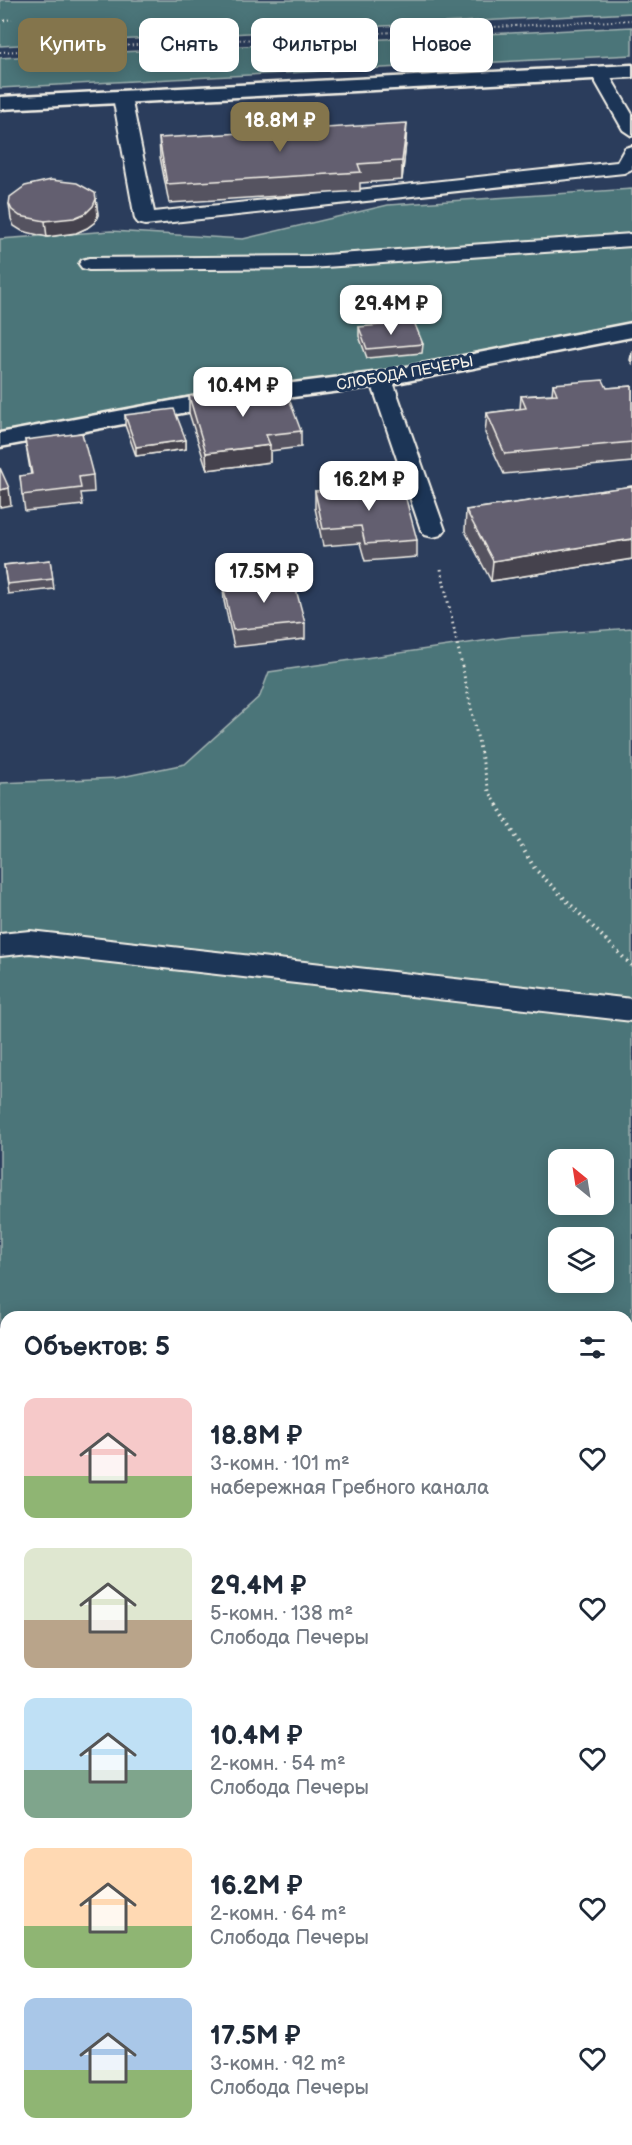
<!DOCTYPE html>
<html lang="ru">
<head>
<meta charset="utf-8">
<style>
	:root { --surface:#fff; --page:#f2f2f3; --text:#1f2937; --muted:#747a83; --accent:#84754c }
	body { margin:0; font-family:"Balsamiq Sans",sans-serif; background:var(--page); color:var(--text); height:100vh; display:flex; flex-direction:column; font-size:22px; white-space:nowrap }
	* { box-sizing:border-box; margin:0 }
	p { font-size:20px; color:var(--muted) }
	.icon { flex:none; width:33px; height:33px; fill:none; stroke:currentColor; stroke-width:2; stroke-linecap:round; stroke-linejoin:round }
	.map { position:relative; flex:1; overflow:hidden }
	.details { position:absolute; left:0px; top:1311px; width:633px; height:834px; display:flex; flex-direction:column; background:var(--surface); border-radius:18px 18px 0 0; box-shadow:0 3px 15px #0003 }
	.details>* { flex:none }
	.top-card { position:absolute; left:18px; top:18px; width:597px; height:54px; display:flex; gap:12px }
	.needle { width:39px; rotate:330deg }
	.controls { position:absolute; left:548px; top:1149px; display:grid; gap:12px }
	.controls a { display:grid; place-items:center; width:66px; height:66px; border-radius:12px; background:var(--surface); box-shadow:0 3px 15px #0003; font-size:30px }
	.price { position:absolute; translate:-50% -51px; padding:0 14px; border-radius:12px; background:#fff; color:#222; font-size:20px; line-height:39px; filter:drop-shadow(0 2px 3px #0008) }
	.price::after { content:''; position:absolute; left:50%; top:36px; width:18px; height:14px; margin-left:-9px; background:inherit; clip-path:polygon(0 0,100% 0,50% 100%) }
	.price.selected { background:var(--accent); color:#fff }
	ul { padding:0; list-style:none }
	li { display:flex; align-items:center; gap:18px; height:150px; padding:0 24px }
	li span { display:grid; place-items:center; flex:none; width:168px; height:120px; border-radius:12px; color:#555 }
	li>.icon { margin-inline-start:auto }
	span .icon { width:72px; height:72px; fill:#fffc; stroke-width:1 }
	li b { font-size:26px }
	h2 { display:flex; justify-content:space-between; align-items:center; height:72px; padding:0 24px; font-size:26px }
	.pill { padding:0 21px; border-radius:12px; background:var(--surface); box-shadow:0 3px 15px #0003; font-size:21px; line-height:54px }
	.pill.selected { background:var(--accent); color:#fff }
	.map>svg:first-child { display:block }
	.green { fill:#4b7479; stroke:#a0b2b0; stroke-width:1.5; fill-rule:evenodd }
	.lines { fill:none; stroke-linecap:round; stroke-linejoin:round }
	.service-casing { stroke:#f4f1e8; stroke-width:4 }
	.minor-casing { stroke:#f4f1e8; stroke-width:5 }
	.tertiary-casing { stroke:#f4f1e8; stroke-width:5 }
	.path-far2 { stroke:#f4f1e8; stroke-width:2; stroke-dasharray:1 3; stroke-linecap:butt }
	.path-far1 { stroke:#f4f1e8; stroke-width:3; stroke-dasharray:1.5 4; stroke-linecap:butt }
	.path { stroke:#f4f1e8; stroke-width:4; stroke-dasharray:1.5 4.5; stroke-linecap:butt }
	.service { fill:#1d3557; fill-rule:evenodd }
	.minor { fill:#1d3557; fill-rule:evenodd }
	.tertiary { fill:#1d3557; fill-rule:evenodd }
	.wall { fill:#555260; stroke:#f4f1e8; stroke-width:1.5 }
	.shaded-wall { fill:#45424e; stroke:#f4f1e8; stroke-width:1.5 }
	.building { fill:#635f70; stroke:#f4f1e8; stroke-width:1.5 }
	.labels { text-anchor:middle; stroke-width:6; stroke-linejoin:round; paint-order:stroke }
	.far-street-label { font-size:15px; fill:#f4f1e8; stroke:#1d3557 }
</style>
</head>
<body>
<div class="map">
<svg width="632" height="2145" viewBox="0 0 632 2145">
	<rect width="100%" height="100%" fill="#2b3d5c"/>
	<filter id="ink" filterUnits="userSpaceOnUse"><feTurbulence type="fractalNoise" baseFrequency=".0167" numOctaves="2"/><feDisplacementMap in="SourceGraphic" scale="12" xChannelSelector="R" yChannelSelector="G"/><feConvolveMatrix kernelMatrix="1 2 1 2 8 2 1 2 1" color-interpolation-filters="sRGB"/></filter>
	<g filter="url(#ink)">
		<path class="green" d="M 0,0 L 632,0 L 632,13 L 0,46 Z
			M 632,27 L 632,55 L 0,88 L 0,58 L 17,57 Z
			M 632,189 L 632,323 L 382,373 L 203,393 L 0,434 L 0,239 L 111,231 L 243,239 L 388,205 Z
			M 632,628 L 632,1756 L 627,1753 L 627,1317 L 6,1317 L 6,1743 L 0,1745 L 0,783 L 117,778 L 185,764 L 260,696 L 269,672 L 510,637 ZM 558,1160 L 603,1160 L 603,1204 L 558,1204 ZM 558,1238 L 603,1238 L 603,1282 L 558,1282 Z"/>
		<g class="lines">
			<defs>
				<path id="service" d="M 599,67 L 605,68 L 632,114 L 632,136 L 623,130 L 590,72 Z
					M 122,92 L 131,97 L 154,212 L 617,162 L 625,148 L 632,146 L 632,169 L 624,173 L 145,225 L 138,223 L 135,219 L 113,97 Z
					M 632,234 L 632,246 L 310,268 L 89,270 L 82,268 L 79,264 L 82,260 L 89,258 L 310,256 Z
					M 381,372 L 389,374 L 392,379 L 445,530 L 441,535 L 433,537 L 425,535 L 421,530 L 370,379 L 373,374 Z
					M 30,931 L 632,999 L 632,1021 L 30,953 L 0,956 L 0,934 Z
					M 6,1754 L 6,1796 L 0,1798 L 0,1756 Z
					M 627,1767 L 632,1769 L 632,1813 L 627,1811 Z"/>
				<path id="minor" d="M 632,323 L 632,337 L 381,386 L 214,407 L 0,447 L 0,433 L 214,393 L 381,372 Z"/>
				<path id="tertiary" d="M 632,65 L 632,77 L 0,109 L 0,97 Z"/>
			</defs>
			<use href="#service" class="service-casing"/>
			<use href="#minor" class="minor-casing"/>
			<use href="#tertiary" class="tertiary-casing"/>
			<path class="path-far2" d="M 0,21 L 12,19
				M 0,52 L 632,20"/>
			<path class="path-far1" d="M 441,569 L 489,791 L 498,806"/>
			<path class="path" d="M 497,805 L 535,869 L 632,966"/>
			<use href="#service" class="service"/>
			<use href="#minor" class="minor"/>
			<use href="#tertiary" class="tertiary"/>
		</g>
		<path class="wall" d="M 159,138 L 406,142 L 402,180 L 360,183 L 360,191 L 169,203 L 160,157 Z
			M 96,199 L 98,215 L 95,222 L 87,228 L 76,233 L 47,237 L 22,231 L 14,226 L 11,219 L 9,204 Z
			M 359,327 L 423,344 L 422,353 L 367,358 L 359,336 Z
			M 632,351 L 632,363 L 630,360 Z
			M 553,384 L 607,388 L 632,386 L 632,462 L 504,474 L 485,433 L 487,413 L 520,409 L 521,396 L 552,394 Z
			M 189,396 L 301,431 L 301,447 L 270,451 L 270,462 L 207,470 L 189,413 Z
			M 125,415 L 186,440 L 186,449 L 136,456 L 125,425 Z
			M 25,440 L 93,475 L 94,492 L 81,493 L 83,505 L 25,511 L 20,476 L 31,475 Z
			M 632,486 L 632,559 L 491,581 L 465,531 L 466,510 Z
			M 315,491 L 417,540 L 417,557 L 365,561 L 360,543 L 323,546 L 315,508 Z
			M 50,560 L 54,589 L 8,594 L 4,565 Z
			M 223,585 L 305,623 L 305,639 L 234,647 L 224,601 Z
			M 632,1958 L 632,2112 L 627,2113 L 627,1959 Z"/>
		<path class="shaded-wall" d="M 407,123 L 406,142 L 402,180 L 402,161 Z
			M 96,199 L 98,215 L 95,222 L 87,228 L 76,233 L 47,237 L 45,221 Z
			M 186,440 L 186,449 L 136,456 L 136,447 Z
			M 270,445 L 270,462 L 207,470 L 206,453 Z
			M 9,488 L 11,505 L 0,507 L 0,490 Z
			M 632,539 L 632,559 L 491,581 L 493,561 Z"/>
		<path class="building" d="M 407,123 L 402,161 L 358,164 L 361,172 L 167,184 L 159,138 Z
			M 51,180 L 77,183 L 95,193 L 96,199 L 93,206 L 86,213 L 74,218 L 45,221 L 20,216 L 12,210 L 9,204 L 10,197 L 25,186 Z
			M 414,322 L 423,344 L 367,349 L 359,327 Z
			M 603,380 L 607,388 L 632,386 L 632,442 L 505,454 L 487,413 L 526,408 L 521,396 L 557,394 L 553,384 Z
			M 284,385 L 301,431 L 266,435 L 270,445 L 206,453 L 189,396 Z
			M 174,409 L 186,440 L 136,447 L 125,415 Z
			M 82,433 L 93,475 L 79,477 L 81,488 L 22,495 L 20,476 L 32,474 L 25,440 Z
			M 0,468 L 9,488 L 0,490 Z
			M 402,484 L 417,540 L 365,544 L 361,526 L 323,529 L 315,491 Z
			M 632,486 L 632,539 L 493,561 L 466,510 Z
			M 50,560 L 53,579 L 7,584 L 4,565 Z
			M 293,578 L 305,623 L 233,630 L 223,585 Z
			M 632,1958 L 632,2104 L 627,2105 L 627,1959 Z
			M 224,2139 L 356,2139 L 356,2145 L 224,2145 Z"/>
	</g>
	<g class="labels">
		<g class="far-street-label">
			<text transform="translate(405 373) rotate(-10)" y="5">СЛОБОДА ПЕЧЕРЫ</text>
		</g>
	</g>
</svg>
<div class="controls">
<a><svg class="needle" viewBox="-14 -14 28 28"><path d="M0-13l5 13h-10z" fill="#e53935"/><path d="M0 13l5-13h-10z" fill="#747a83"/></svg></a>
<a><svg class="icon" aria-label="layers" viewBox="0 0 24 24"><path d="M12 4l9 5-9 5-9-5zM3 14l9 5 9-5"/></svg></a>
</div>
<b class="price selected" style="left:280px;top:153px">18.8M ₽</b>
<b class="price" style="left:391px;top:336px">29.4M ₽</b>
<b class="price" style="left:243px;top:418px">10.4M ₽</b>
<b class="price" style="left:369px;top:512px">16.2M ₽</b>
<b class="price" style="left:264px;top:604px">17.5M ₽</b>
<div class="top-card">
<a class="pill selected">Купить</a>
<a class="pill">Снять</a>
<a class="pill">Фильтры</a>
<a class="pill">Новое</a>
</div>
<section class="details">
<h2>Объектов: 5<svg class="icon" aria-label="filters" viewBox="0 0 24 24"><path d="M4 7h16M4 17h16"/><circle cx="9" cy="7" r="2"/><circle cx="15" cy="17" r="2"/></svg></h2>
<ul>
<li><span style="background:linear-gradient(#f6c9c9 65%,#8fb573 0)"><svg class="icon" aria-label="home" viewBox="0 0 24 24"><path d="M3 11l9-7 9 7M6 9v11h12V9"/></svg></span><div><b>18.8M ₽</b><p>3-комн. · 101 m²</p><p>набережная Гребного канала</p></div><svg class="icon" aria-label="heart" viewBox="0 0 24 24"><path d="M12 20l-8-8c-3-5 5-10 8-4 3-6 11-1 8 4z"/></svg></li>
<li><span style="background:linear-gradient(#dfe7d0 60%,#b9a48a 0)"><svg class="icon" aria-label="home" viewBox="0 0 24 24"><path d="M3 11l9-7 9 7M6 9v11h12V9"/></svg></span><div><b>29.4M ₽</b><p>5-комн. · 138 m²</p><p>Слобода Печеры</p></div><svg class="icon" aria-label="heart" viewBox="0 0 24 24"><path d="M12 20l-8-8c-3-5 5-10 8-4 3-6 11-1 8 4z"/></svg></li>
<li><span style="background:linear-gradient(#bfe0f5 60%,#7fa58c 0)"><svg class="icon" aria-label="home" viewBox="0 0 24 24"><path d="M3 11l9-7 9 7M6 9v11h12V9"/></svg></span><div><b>10.4M ₽</b><p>2-комн. · 54 m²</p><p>Слобода Печеры</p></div><svg class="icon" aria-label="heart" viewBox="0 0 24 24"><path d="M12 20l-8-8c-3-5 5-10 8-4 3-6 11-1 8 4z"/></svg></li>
<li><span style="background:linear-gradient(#ffd9b3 65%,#8fb573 0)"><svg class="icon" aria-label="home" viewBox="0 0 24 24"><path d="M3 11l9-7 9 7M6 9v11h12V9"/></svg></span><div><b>16.2M ₽</b><p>2-комн. · 64 m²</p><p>Слобода Печеры</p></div><svg class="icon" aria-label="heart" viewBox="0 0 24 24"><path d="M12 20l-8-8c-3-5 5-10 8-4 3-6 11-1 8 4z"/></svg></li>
<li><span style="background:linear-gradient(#a9c7e8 60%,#8fb573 0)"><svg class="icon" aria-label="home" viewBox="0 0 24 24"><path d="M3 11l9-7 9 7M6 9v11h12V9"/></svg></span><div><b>17.5M ₽</b><p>3-комн. · 92 m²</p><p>Слобода Печеры</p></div><svg class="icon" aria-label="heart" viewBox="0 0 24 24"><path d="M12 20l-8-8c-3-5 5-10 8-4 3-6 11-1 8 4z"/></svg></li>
</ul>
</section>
</div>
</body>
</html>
